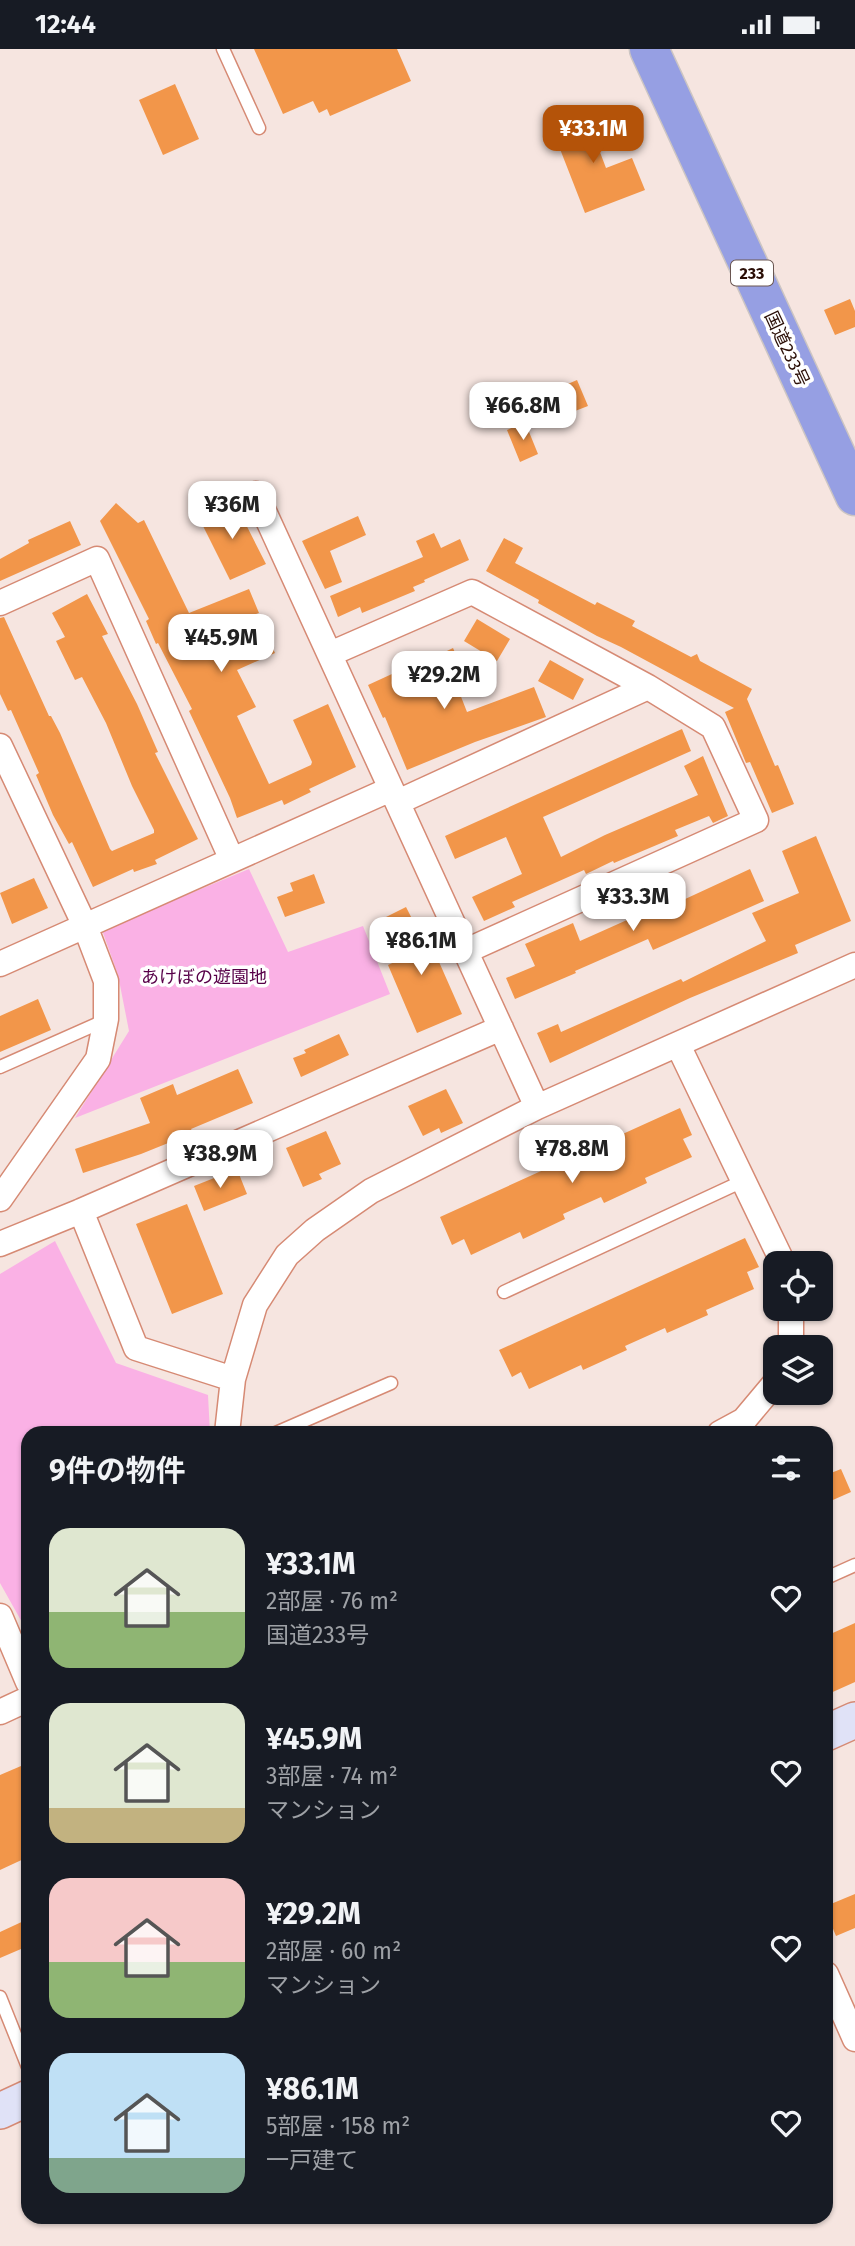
<!DOCTYPE html>
<html lang="ja">
<head>
<meta charset="utf-8">
<style>
	:root { --surface:#171b24; --page:#20242c; --text:#f1f3f6; --muted:#9ea1a6; --accent:#b45309 }
	body { margin:0; font-family:"Fira Sans","Noto Sans JP",sans-serif; background:var(--page); color:var(--text); height:100vh; display:flex; flex-direction:column; font-size:26px; white-space:nowrap }
	* { box-sizing:border-box; margin:0 }
	p { font-size:23px; color:var(--muted) }
	.icon { flex:none; width:38px; height:38px; fill:none; stroke:currentColor; stroke-width:2; stroke-linecap:round; stroke-linejoin:round }
	.map { position:relative; flex:1; overflow:hidden }
	.sheet { position:absolute; left:21px; top:1377px; width:812px; height:798px; display:flex; flex-direction:column; background:var(--surface); border-radius:21px; box-shadow:0 2px 5px #0004 }
	.sheet>* { flex:none }
	.tools { position:absolute; left:763px; top:1202px; display:grid; gap:14px }
	.tools a { display:grid; place-items:center; width:70px; height:70px; border-radius:14px; background:var(--surface); box-shadow:0 2px 5px #0004; font-size:35px }
	.price { position:absolute; translate:-50% -60px; padding:0 16px; border-radius:14px; background:#fff; color:#222; font-size:23px; line-height:46px; filter:drop-shadow(0 2px 4px #0008) }
	.price::after { content:''; position:absolute; left:50%; top:42px; width:21px; height:16px; margin-left:-10px; background:inherit; clip-path:polygon(0 0,100% 0,50% 100%) }
	.price.current { background:var(--accent); color:#fff }
	ul { padding:0; list-style:none }
	li { display:flex; align-items:center; gap:21px; height:175px; padding:0 28px }
	li span { display:grid; place-items:center; flex:none; width:196px; height:140px; border-radius:21px; color:#555 }
	li>.icon { margin-inline-start:auto }
	span .icon { width:84px; height:84px; fill:#fffc; stroke-width:1 }
	li b { font-size:30px }
	h2 { display:flex; justify-content:space-between; align-items:center; height:84px; padding:0 28px; font-size:30px }
	.status { display:flex; justify-content:space-between; align-items:center; height:49px; padding:0 35px; background:var(--surface); direction:ltr }
	.status svg { height:19px; fill:currentColor }
	.map>svg:first-child { display:block }
	.green { fill:#fab1e5 }
	.building { fill:#f2964a }
	.lines { fill:none; stroke-linecap:round; stroke-linejoin:round }
	.lane-casing { stroke:#d68a74; stroke-width:15 }
	.street-casing { stroke:#d68a74; stroke-width:27 }
	.secondary-casing { stroke:#d68a74; stroke-width:38 }
	.highway-casing { stroke:#ccc5c3; stroke-width:41 }
	.lane { stroke:#fff; stroke-width:12 }
	.street { stroke:#fff; stroke-width:24 }
	.secondary { stroke:#e0e2f7; stroke-width:35 }
	.highway { stroke:#969fe3; stroke-width:38 }
	.labels { text-anchor:middle; stroke-width:7; stroke-linejoin:round; paint-order:stroke }
	.shield { fill:#fff; stroke:#6a5651; stroke-width:2 }
	.shield-label { font-size:16px; font-weight:bold; fill:#2a0e06 }
	.street-label { font-size:18px; fill:#2a0e06; stroke:#fff }
	.park-label { font-size:18px; fill:#570048; stroke:#fff }
</style>
</head>
<body>
<div class="status"><b>12:44</b><svg viewBox="0 0 49 12"><path d="M0 12V9h3v3zM5 12V6h3v6zM10 12V3h3v9zM15 12V0h3v12zM26 1h20v11H26zM47 4h2v5h-2z"/></svg></div>
<div class="map">
<svg width="855" height="2197" viewBox="0 0 855 2197">
	<rect width="100%" height="100%" fill="#f6e5e0"/>
	<path class="green" d="M 249,820 L 288,903 L 363,877 L 390,945 L 75,1069 L 129,982 L 118,926 L 102,881 Z
		M 55,1192 L 116,1314 L 208,1346 L 210,1384 L 28,1384 L 28,1584 L 0,1534 L 0,1225 Z"/>
	<path class="building" d="M 254,0 L 397,0 L 411,32 L 330,67 L 327,60 L 319,64 L 313,52 L 283,65 Z
		M 175,35 L 199,90 L 163,106 L 139,51 Z
		M 584,61 L 606,119 L 632,109 L 645,141 L 585,164 L 560,100 L 557,101 L 547,76 Z
		M 850,250 L 855,262 L 855,278 L 835,286 L 824,261 Z
		M 577,331 L 588,357 L 557,369 L 547,344 Z
		M 525,373 L 538,405 L 520,413 L 507,381 Z
		M 234,452 L 266,515 L 230,531 L 199,469 Z
		M 116,454 L 138,474 L 144,471 L 189,564 L 249,540 L 259,564 L 256,565 L 275,604 L 237,621 L 256,658 L 237,667 L 269,735 L 311,716 L 312,713 L 293,671 L 328,655 L 356,718 L 309,740 L 311,743 L 284,756 L 282,751 L 237,769 L 230,749 L 189,662 L 192,660 L 158,594 L 156,595 L 146,572 L 149,570 L 100,472 Z
		M 358,467 L 366,486 L 330,502 L 342,533 L 325,540 L 302,492 Z
		M 70,472 L 81,496 L 0,532 L 0,510 L 29,494 L 28,491 Z
		M 434,484 L 441,499 L 460,490 L 469,511 L 424,531 L 425,533 L 413,538 L 415,542 L 362,564 L 360,558 L 338,568 L 330,547 L 423,508 L 416,492 Z
		M 504,489 L 523,499 L 515,514 L 595,556 L 597,553 L 635,572 L 632,577 L 691,608 L 697,605 L 700,612 L 752,640 L 747,650 L 775,717 L 778,716 L 794,755 L 772,764 L 750,713 L 746,714 L 725,663 L 734,659 L 621,598 L 597,587 L 538,554 L 539,551 L 486,522 Z
		M 87,545 L 108,585 L 102,587 L 137,655 L 158,703 L 155,704 L 198,790 L 155,811 L 157,815 L 134,823 L 133,820 L 93,838 L 72,793 L 69,795 L 53,766 L 36,726 L 39,724 L 11,661 L 8,662 L 0,645 L 0,569 L 4,568 L 49,667 L 51,667 L 60,684 L 110,800 L 112,802 L 154,784 L 154,781 L 132,737 L 106,674 L 82,628 L 75,631 L 56,592 L 65,588 L 52,564 Z
		M 477,570 L 510,590 L 497,612 L 464,592 Z
		M 453,599 L 461,617 L 451,622 L 467,663 L 534,638 L 546,668 L 475,693 L 407,721 L 385,668 L 383,669 L 368,636 L 405,619 L 406,622 Z
		M 550,611 L 584,630 L 573,651 L 538,632 Z
		M 682,680 L 691,702 L 543,768 L 561,808 L 605,786 L 698,746 L 684,717 L 703,707 L 728,767 L 713,774 L 709,767 L 675,781 L 678,787 L 614,814 L 613,812 L 586,825 L 584,821 L 512,853 L 515,858 L 484,872 L 472,848 L 522,825 L 506,788 L 455,810 L 445,787 Z
		M 816,787 L 851,872 L 795,896 L 798,904 L 690,949 L 550,1014 L 537,984 L 558,975 L 561,983 L 681,930 L 683,933 L 766,892 L 752,864 L 799,844 L 782,802 Z
		M 750,820 L 764,852 L 653,901 L 648,890 L 575,922 L 576,924 L 515,950 L 506,929 L 535,917 L 525,895 L 573,874 L 580,892 L 627,871 L 629,876 Z
		M 314,825 L 325,854 L 285,868 L 277,848 L 293,842 L 290,834 Z
		M 34,829 L 48,859 L 12,875 L 0,844 Z
		M 406,858 L 427,899 L 432,897 L 462,965 L 417,984 L 388,916 L 405,908 L 386,868 Z
		M 38,950 L 51,981 L 0,1003 L 0,967 Z
		M 339,985 L 349,1006 L 301,1028 L 293,1009 L 306,1004 L 304,1001 Z
		M 238,1020 L 253,1054 L 191,1080 L 193,1084 L 141,1105 L 83,1124 L 75,1100 L 150,1074 L 140,1049 L 173,1035 L 177,1046 Z
		M 446,1040 L 463,1074 L 441,1084 L 439,1079 L 423,1087 L 408,1057 Z
		M 680,1059 L 692,1086 L 683,1090 L 692,1108 L 645,1129 L 647,1134 L 604,1154 L 601,1148 L 563,1165 L 565,1170 L 523,1190 L 520,1183 L 471,1206 L 464,1190 L 452,1196 L 440,1168 Z
		M 326,1082 L 341,1115 L 319,1125 L 322,1130 L 303,1138 L 286,1099 Z
		M 237,1120 L 247,1145 L 204,1162 L 194,1137 Z
		M 187,1155 L 223,1245 L 172,1265 L 136,1175 Z
		M 745,1189 L 759,1218 L 747,1223 L 754,1240 L 706,1261 L 708,1266 L 667,1284 L 665,1279 L 625,1297 L 627,1301 L 583,1321 L 581,1316 L 529,1340 L 521,1323 L 512,1328 L 499,1301 Z
		M 841,1420 L 851,1443 L 826,1454 L 826,1426 Z
		M 855,1574 L 855,1633 L 826,1646 L 826,1587 Z
		M 28,1714 L 28,1808 L 0,1821 L 0,1726 Z
		M 855,1845 L 855,1879 L 836,1887 L 826,1863 L 826,1857 Z
		M 28,1870 L 28,1897 L 0,1909 L 0,1883 Z"/>
	<g class="lines">
		<defs>
			<path id="lane" d="M 223,0 L 259,79
				M 0,1018 L 106,971
				M 504,1243 L 743,1132
				M 276,1384 L 391,1334
				M 826,1529 L 855,1516
				M 0,1948 L 28,2018"/>
			<path id="street" d="M 256,445 L 537,1058
				M 0,554 L 97,510 L 232,811
				M 330,605 L 472,543 L 648,638 L 713,678 L 756,771 L 466,902
				M 0,697 L 85,877 L 106,932 L 106,970 L 98,1010 L 0,1150
				M 398,753 L 648,638
				M 0,915 L 391,740
				M 678,996 L 783,1214
				M 81,1162 L 136,1299 L 233,1330
				M 0,1195 L 81,1162 L 501,979
				M 789,1298 L 791,1290 L 791,1260
				M 227,1384 L 233,1330 L 255,1256 L 287,1206 L 315,1181 L 371,1142 L 537,1058 L 855,916
				M 720,1384 L 744,1371 L 775,1334
				M 0,1567 L 28,1633
				M 0,1663 L 28,1650
				M 826,1925 L 855,1990"/>
			<path id="secondary" d="M 826,1684 L 855,1671
				M 0,2062 L 28,2049"/>
			<path id="highway" d="M 649,0 L 855,447"/>
		</defs>
		<use href="#lane" class="lane-casing"/>
		<use href="#street" class="street-casing"/>
		<use href="#secondary" class="secondary-casing"/>
		<use href="#highway" class="highway-casing"/>
		<use href="#lane" class="lane"/>
		<use href="#street" class="street"/>
		<use href="#secondary" class="secondary"/>
		<use href="#highway" class="highway"/>
	</g>
	<g class="labels">
		<rect class="shield" x="731" y="211.5" width="42" height="25" rx="5"/>
		<g class="shield-label">
			<text x="752" y="230">233</text>
		</g>
		<g class="street-label">
			<text transform="translate(787 300) rotate(65)" y="6">国道233号</text>
		</g>
		<g class="park-label">
			<text x="204" y="934">あけぼの遊園地</text>
		</g>
	</g>
</svg>
<div class="tools">
<a><svg class="icon" aria-label="locate" viewBox="0 0 24 24"><circle cx="12" cy="12" r="6"/><path d="M12 2v4M12 18v4M2 12h4M18 12h4"/></svg></a>
<a><svg class="icon" aria-label="layers" viewBox="0 0 24 24"><path d="M12 4l9 5-9 5-9-5zM3 14l9 5 9-5"/></svg></a>
</div>
<b class="price current" style="left:593px;top:116px">¥33.1M</b>
<b class="price" style="left:523px;top:393px">¥66.8M</b>
<b class="price" style="left:232px;top:492px">¥36M</b>
<b class="price" style="left:221px;top:625px">¥45.9M</b>
<b class="price" style="left:444px;top:662px">¥29.2M</b>
<b class="price" style="left:633px;top:884px">¥33.3M</b>
<b class="price" style="left:421px;top:928px">¥86.1M</b>
<b class="price" style="left:572px;top:1136px">¥78.8M</b>
<b class="price" style="left:220px;top:1141px">¥38.9M</b>
<section class="sheet">
<h2>9件の物件<svg class="icon" aria-label="filters" viewBox="0 0 24 24"><path d="M4 7h16M4 17h16"/><circle cx="9" cy="7" r="2"/><circle cx="15" cy="17" r="2"/></svg></h2>
<ul>
<li><span style="background:linear-gradient(#dfe7d0 60%,#8fb573 0)"><svg class="icon" aria-label="home" viewBox="0 0 24 24"><path d="M3 11l9-7 9 7M6 9v11h12V9"/></svg></span><div><b>¥33.1M</b><p>2部屋 · 76 m²</p><p>国道233号</p></div><svg class="icon" aria-label="heart" viewBox="0 0 24 24"><path d="M12 20l-8-8c-3-5 5-10 8-4 3-6 11-1 8 4z"/></svg></li>
<li><span style="background:linear-gradient(#dfe7d0 75%,#c2b280 0)"><svg class="icon" aria-label="home" viewBox="0 0 24 24"><path d="M3 11l9-7 9 7M6 9v11h12V9"/></svg></span><div><b>¥45.9M</b><p>3部屋 · 74 m²</p><p>マンション</p></div><svg class="icon" aria-label="heart" viewBox="0 0 24 24"><path d="M12 20l-8-8c-3-5 5-10 8-4 3-6 11-1 8 4z"/></svg></li>
<li><span style="background:linear-gradient(#f6c9c9 60%,#8fb573 0)"><svg class="icon" aria-label="home" viewBox="0 0 24 24"><path d="M3 11l9-7 9 7M6 9v11h12V9"/></svg></span><div><b>¥29.2M</b><p>2部屋 · 60 m²</p><p>マンション</p></div><svg class="icon" aria-label="heart" viewBox="0 0 24 24"><path d="M12 20l-8-8c-3-5 5-10 8-4 3-6 11-1 8 4z"/></svg></li>
<li><span style="background:linear-gradient(#bfe0f5 75%,#7fa58c 0)"><svg class="icon" aria-label="home" viewBox="0 0 24 24"><path d="M3 11l9-7 9 7M6 9v11h12V9"/></svg></span><div><b>¥86.1M</b><p>5部屋 · 158 m²</p><p>一戸建て</p></div><svg class="icon" aria-label="heart" viewBox="0 0 24 24"><path d="M12 20l-8-8c-3-5 5-10 8-4 3-6 11-1 8 4z"/></svg></li>
</ul>
</section>
</div>
</body>
</html>
